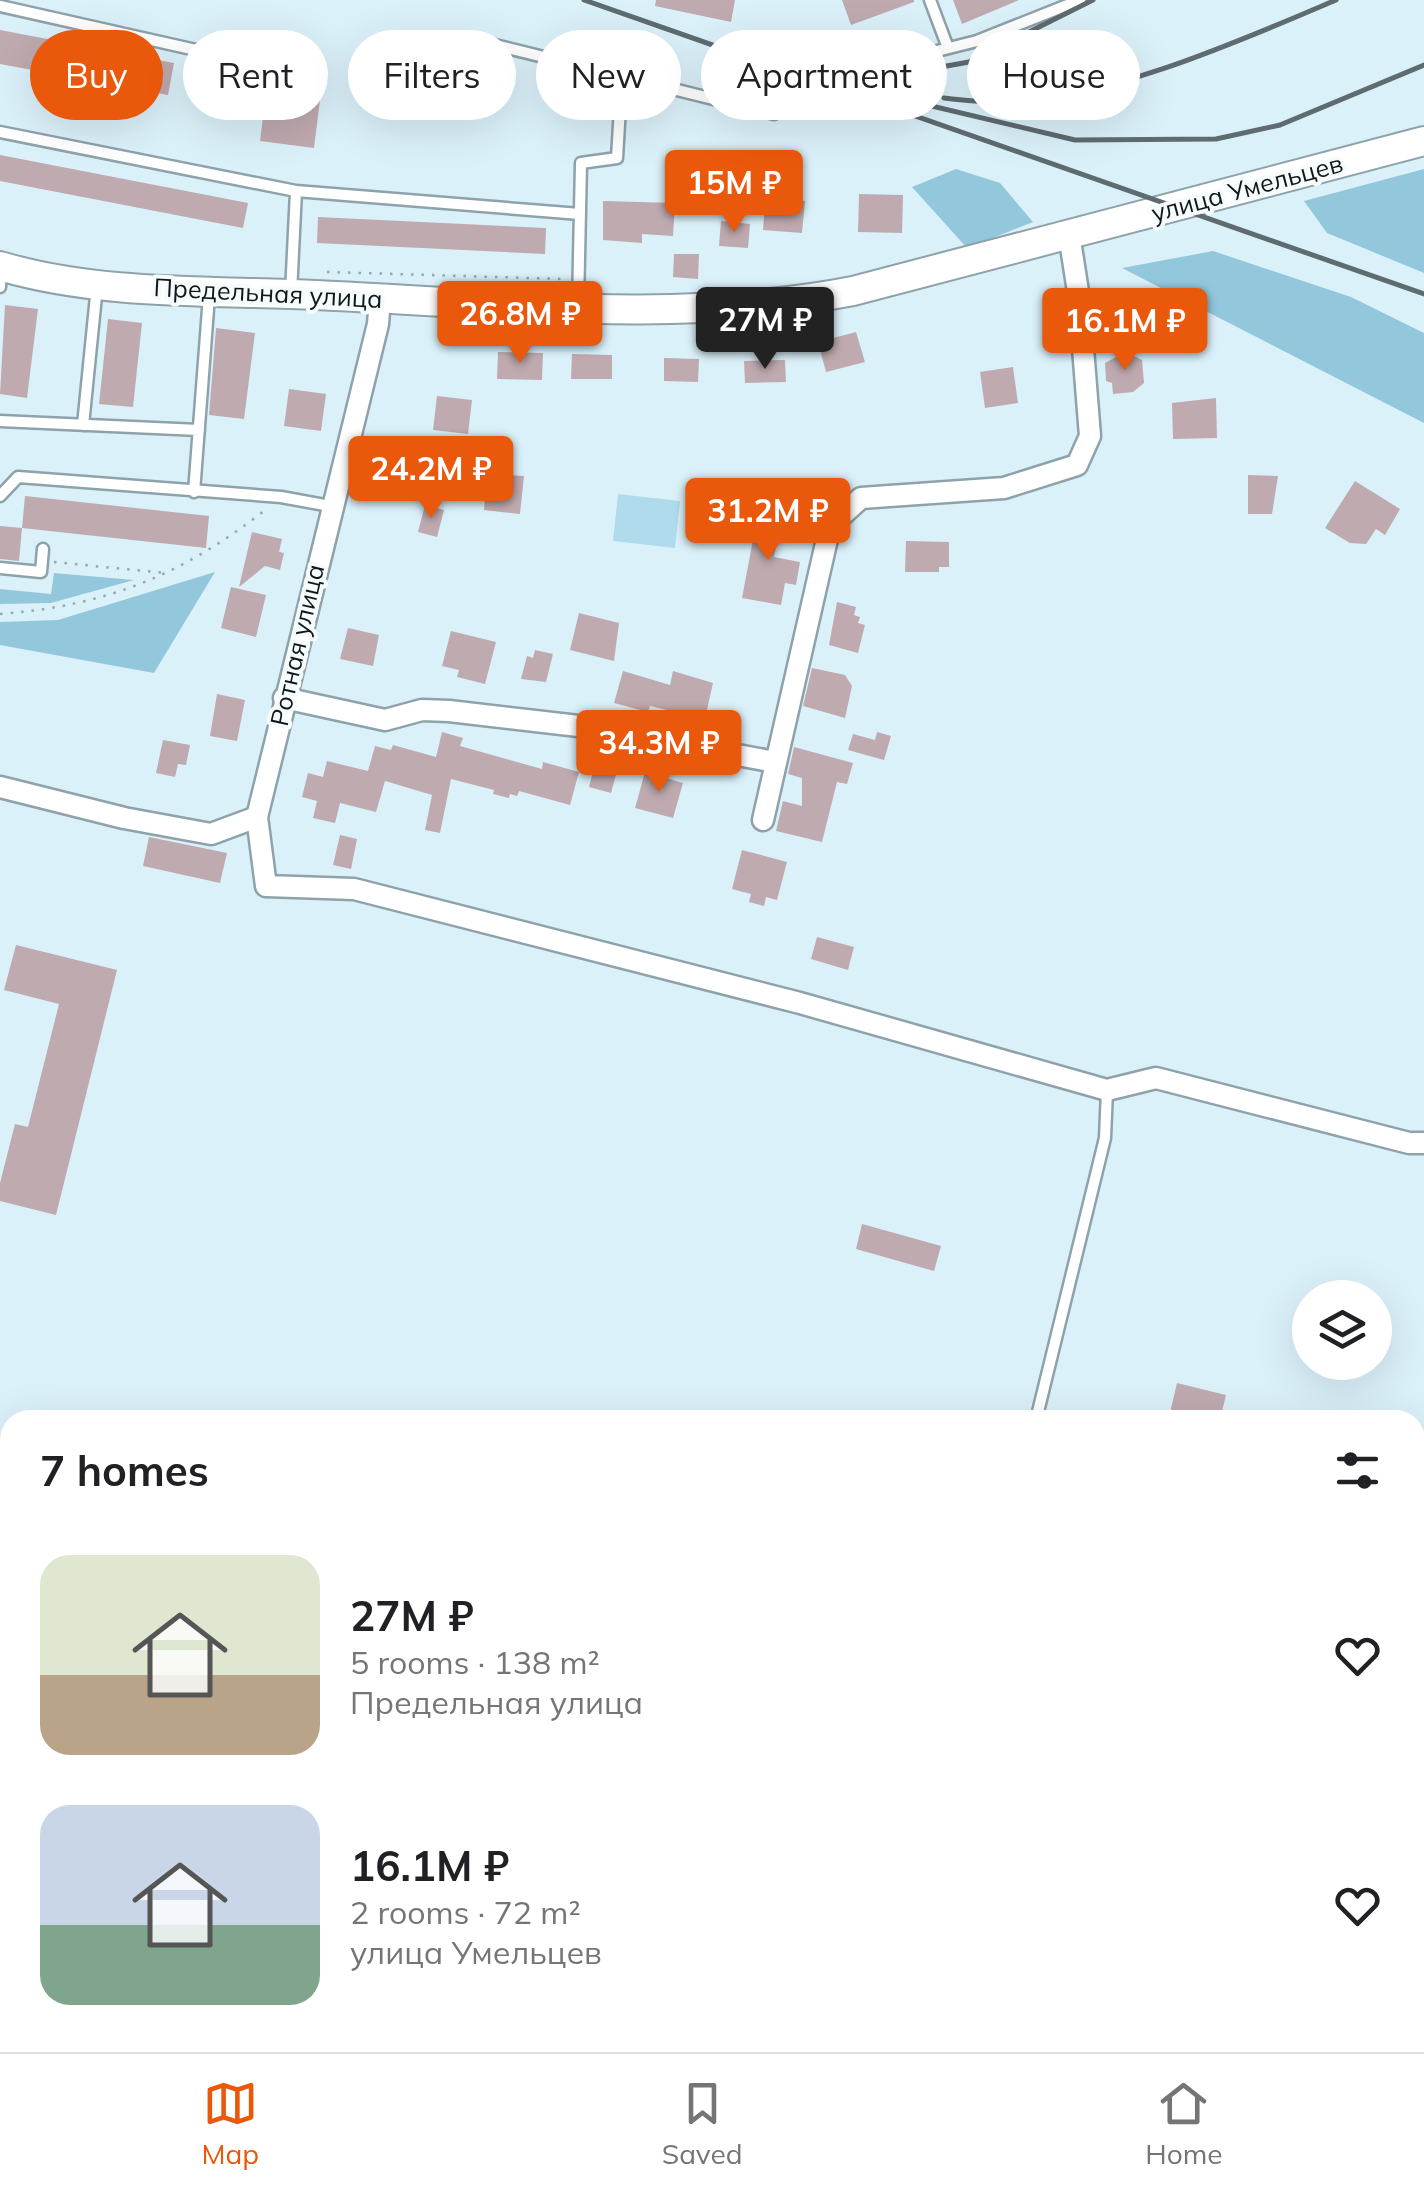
<!DOCTYPE html>
<html lang="en">
<head>
<meta charset="utf-8">
<style>
	:root { --surface:#fff; --page:#f2f2f2; --text:#202124; --muted:#757577; --line:#e0e0e0; --accent:#ea580c }
	body { margin:0; font-family:Mulish,sans-serif; background:var(--page); color:var(--text); height:100vh; display:flex; flex-direction:column; font-size:38px; white-space:nowrap }
	* { box-sizing:border-box; margin:0 }
	p { font-size:32px; color:var(--muted) }
	.icon { flex:none; width:55px; height:55px; fill:none; stroke:currentColor; stroke-width:2; stroke-linecap:round; stroke-linejoin:round }
	.map { position:relative; flex:1; overflow:hidden }
	.side { position:absolute; left:0px; top:1410px; width:1425px; height:642px; display:flex; flex-direction:column; background:var(--surface); border-radius:30px 30px 0 0; box-shadow:0 10px 40px #0002 }
	.side>* { flex:none }
	.guide { position:absolute; left:30px; top:30px; width:1365px; height:90px; display:flex; gap:20px }
	.controls { position:absolute; left:1292px; top:1280px; display:grid; gap:20px }
	.controls a { display:grid; place-items:center; width:100px; height:100px; border-radius:50%; background:var(--surface); box-shadow:0 10px 40px #0002; font-size:50px }
	.price { position:absolute; translate:-50% -85px; padding:0 22px; border-radius:10px; background:var(--accent); color:#fff; font-size:32px; line-height:65px; filter:drop-shadow(0 2px 5px #0008) }
	.price::after { content:''; position:absolute; left:50%; top:60px; width:30px; height:22px; margin-left:-15px; background:inherit; clip-path:polygon(0 0,100% 0,50% 100%) }
	.price.active { background:#222; color:#fff }
	ul { padding:0; list-style:none }
	li { display:flex; align-items:center; gap:30px; height:250px; padding:0 40px }
	li span { display:grid; place-items:center; flex:none; width:280px; height:200px; border-radius:30px; color:#555 }
	li>.icon { margin-inline-start:auto }
	span .icon { width:120px; height:120px; fill:#fffc; stroke-width:1 }
	li b { font-size:42px }
	h2 { display:flex; justify-content:space-between; align-items:center; height:120px; padding:0 40px; font-size:42px }
	.chip { padding:0 35px; border-radius:45px; background:var(--surface); box-shadow:0 10px 40px #0002; font-size:35px; line-height:90px }
	.chip.active { background:var(--accent); color:#fff }
	.menu { display:flex; justify-content:space-around; align-items:center; height:140px; border-top:2px solid var(--line); background:var(--surface); font-size:28px; color:var(--muted) }
	.menu a { display:grid; justify-items:center; gap:5px }
	.menu .active { color:var(--accent) }
	.map>svg:first-child { display:block }
	.green { fill:#afdbec }
	.forest { fill:#93c8dc }
	.building { fill:#bfaaaf }
	.lines { fill:none; stroke-linecap:round; stroke-linejoin:round }
	.lane-casing { stroke:#8ea2aa; stroke-width:15 }
	.street-casing { stroke:#8ea2aa; stroke-width:25 }
	.secondary-casing { stroke:#8ea2aa; stroke-width:32 }
	.path { stroke:#96a7ae; stroke-width:2.5; stroke-dasharray:2.5 8; stroke-linecap:butt }
	.lane { stroke:#fff; stroke-width:10 }
	.street { stroke:#fff; stroke-width:20 }
	.secondary { stroke:#fff; stroke-width:28 }
	.rail { stroke:#5e6b71; stroke-width:5 }
	.labels { text-anchor:middle; stroke-width:8; stroke-linejoin:round; paint-order:stroke }
	.street-label { font-size:25px; fill:#0f171a; stroke:#f6fbfc }
</style>
</head>
<body>
<div class="map">
<svg width="1424" height="2052" viewBox="0 0 1424 2052">
	<rect width="100%" height="100%" fill="#dbf1fa"/>
	<path class="green" d="M 618,494 L 680,501 L 675,548 L 613,541 Z"/>
	<path class="forest" d="M 956,169 L 1000,183 L 1033,222 L 967,248 L 912,187 Z
		M 1424,169 L 1424,273 L 1327,233 L 1304,201 Z
		M 1213,251 L 1351,297 L 1424,333 L 1424,423 L 1122,268 Z
		M 215,572 L 154,673 L 0,645 L 0,622 L 58,620 Z
		M 54,573 L 134,580 L 51,603 L 0,604 L 0,589 L 51,594 Z"/>
	<path class="building" d="M 656,0 L 735,0 L 731,22 L 655,6 Z
		M 842,0 L 914,0 L 914,2 L 851,25 Z
		M 953,0 L 1019,0 L 962,24 Z
		M 0,30 L 174,63 L 168,95 L 0,64 Z
		M 267,85 L 321,92 L 314,148 L 260,141 Z
		M 0,155 L 248,203 L 243,228 L 0,181 Z
		M 859,194 L 903,195 L 902,233 L 858,232 Z
		M 780,199 L 805,201 L 802,233 L 763,230 L 765,203 L 780,204 Z
		M 603,201 L 675,203 L 673,236 L 642,234 L 642,243 L 603,240 Z
		M 318,217 L 546,228 L 545,254 L 317,243 Z
		M 721,221 L 750,224 L 748,248 L 719,246 Z
		M 674,254 L 699,254 L 698,279 L 673,277 Z
		M 5,305 L 38,309 L 27,398 L 0,394 Z
		M 108,319 L 142,323 L 133,407 L 99,404 Z
		M 216,328 L 255,333 L 244,419 L 209,415 Z
		M 856,332 L 865,362 L 826,372 L 818,342 Z
		M 498,352 L 543,353 L 542,380 L 497,379 Z
		M 1125,352 L 1142,360 L 1144,383 L 1133,392 L 1113,394 L 1112,383 L 1106,381 L 1105,363 Z
		M 572,354 L 612,355 L 612,379 L 571,379 Z
		M 664,358 L 699,359 L 698,382 L 664,381 Z
		M 785,360 L 786,382 L 745,383 L 744,361 Z
		M 1013,367 L 1018,403 L 985,408 L 980,372 Z
		M 289,389 L 326,394 L 321,431 L 284,426 Z
		M 437,396 L 472,400 L 468,434 L 433,430 Z
		M 1216,398 L 1217,438 L 1173,439 L 1172,403 Z
		M 383,444 L 423,450 L 417,487 L 385,482 L 386,471 L 379,470 Z
		M 495,474 L 524,476 L 520,514 L 484,510 L 485,497 L 493,491 Z
		M 1248,475 L 1278,476 L 1272,514 L 1248,514 Z
		M 1355,481 L 1400,509 L 1385,535 L 1376,529 L 1366,544 L 1350,543 L 1325,528 Z
		M 25,496 L 209,516 L 206,548 L 22,528 Z
		M 425,505 L 444,510 L 437,537 L 418,532 Z
		M 754,511 L 782,517 L 774,557 L 800,562 L 796,585 L 785,583 L 781,605 L 742,598 L 755,529 L 751,528 Z
		M 0,526 L 22,528 L 19,561 L 0,559 Z
		M 252,532 L 282,539 L 279,552 L 284,553 L 280,570 L 265,566 L 239,587 Z
		M 906,541 L 949,542 L 949,567 L 939,567 L 939,572 L 905,572 Z
		M 231,587 L 266,595 L 256,637 L 221,628 Z
		M 837,602 L 856,607 L 854,615 L 860,617 L 858,623 L 865,625 L 858,653 L 829,645 Z
		M 579,613 L 619,623 L 614,661 L 570,650 Z
		M 348,628 L 379,635 L 373,666 L 340,659 Z
		M 451,631 L 496,642 L 485,684 L 457,677 L 459,670 L 442,666 Z
		M 535,650 L 553,654 L 546,682 L 521,679 L 527,656 L 533,658 Z
		M 812,668 L 845,675 L 852,686 L 845,718 L 803,706 Z
		M 623,671 L 670,685 L 673,671 L 713,683 L 704,723 L 684,719 L 685,714 L 650,706 L 648,712 L 614,703 Z
		M 217,694 L 245,700 L 237,741 L 210,736 Z
		M 442,732 L 463,738 L 460,746 L 542,769 L 543,762 L 579,772 L 570,805 L 519,791 L 517,796 L 510,794 L 509,798 L 493,794 L 494,790 L 451,779 L 440,833 L 425,830 L 432,795 L 385,781 L 376,812 L 340,803 L 335,823 L 313,818 L 317,801 L 302,797 L 308,773 L 323,777 L 327,761 L 368,771 L 375,746 L 391,750 L 393,745 L 436,757 Z
		M 877,732 L 891,736 L 884,760 L 848,750 L 853,734 L 875,740 Z
		M 163,740 L 190,745 L 186,765 L 178,764 L 175,777 L 156,773 Z
		M 794,747 L 853,763 L 847,784 L 837,782 L 822,842 L 776,831 L 783,801 L 802,806 L 802,778 L 788,774 Z
		M 595,764 L 617,771 L 611,793 L 589,787 Z
		M 645,772 L 683,783 L 673,818 L 635,808 Z
		M 340,835 L 357,839 L 351,869 L 333,865 Z
		M 149,837 L 227,853 L 220,883 L 143,866 Z
		M 742,850 L 787,862 L 777,900 L 766,897 L 764,906 L 749,902 L 751,894 L 732,889 Z
		M 817,937 L 854,947 L 848,970 L 811,959 Z
		M 16,945 L 117,970 L 56,1215 L 0,1201 L 0,1183 L 15,1124 L 28,1127 L 59,1004 L 4,990 Z
		M 862,1224 L 941,1246 L 934,1271 L 856,1249 Z
		M 1177,1383 L 1226,1395 L 1220,1420 L 1170,1413 Z"/>
	<g class="lines">
		<defs>
			<path id="lane" d="M 930,0 L 948,48
				M 0,6 L 196,50
				M 467,38 L 774,114
				M 872,50 L 909,58 L 977,41 L 1080,0
				M 0,132 L 296,191 L 580,214
				M 0,287 L 1,268
				M 291,293 L 296,191
				M 578,305 L 581,163 L 617,158 L 622,73
				M 0,421 L 199,430
				M 83,425 L 97,286
				M 194,492 L 209,296
				M 0,496 L 18,477 L 281,497 L 330,506
				M 0,568 L 41,572 L 43,549
				M 1036,1420 L 1105,1138 L 1107,1090
				M 1415,1819 L 1424,1823"/>
			<path id="street" d="M 380,298 L 378,324 L 257,817 L 266,886 L 354,889 L 800,1003 L 1107,1090 L 1156,1078 L 1409,1143 L 1424,1143
				M 284,698 L 385,720 L 422,710 L 449,711 L 587,727 L 775,762
				M 0,787 L 124,818 L 211,834 L 257,817
				M 763,820 L 830,526 L 861,498 L 1004,488 L 1077,465 L 1090,436 L 1079,298 L 1069,234"/>
			<path id="secondary" d="M 0,266 C 101,296 212,290 316,295 C 493,303 678,325 853,291 L 1424,141"/>
		</defs>
		<use href="#lane" class="lane-casing"/>
		<use href="#street" class="street-casing"/>
		<use href="#secondary" class="secondary-casing"/>
		<path class="path" d="M 327,272 L 564,279
			M 54,562 L 165,573
			M 0,614 C 105,606 180,576 264,511
			M 726,2042 L 763,2052
			M 920,2052 L 922,2042"/>
		<use href="#lane" class="lane"/>
		<use href="#street" class="street"/>
		<use href="#secondary" class="secondary"/>
		<path class="rail" d="M 584,0 L 1424,294
			M 802,67 L 874,79 L 969,62 L 1093,0
			M 898,98 L 1075,140 L 1216,139 L 1280,125 L 1424,65
			M 944,98 C 961,100 980,102 998,102 C 1100,103 1242,40 1336,0"/>
	</g>
	<g class="labels">
		<g class="street-label">
			<text transform="translate(1247 188) rotate(-15)" y="9">улица Умельцев</text>
			<text transform="translate(268 293) rotate(3)" y="9">Предельная улица</text>
			<text transform="translate(297 645) rotate(-77)" y="9">Ротная улица</text>
		</g>
	</g>
</svg>
<div class="controls">
<a><svg class="icon" aria-label="layers" viewBox="0 0 24 24"><path d="M12 4l9 5-9 5-9-5zM3 14l9 5 9-5"/></svg></a>
</div>
<b class="price" style="left:734px;top:235px">15M ₽</b>
<b class="price" style="left:520px;top:366px">26.8M ₽</b>
<b class="price active" style="left:765px;top:372px">27M ₽</b>
<b class="price" style="left:1125px;top:373px">16.1M ₽</b>
<b class="price" style="left:431px;top:521px">24.2M ₽</b>
<b class="price" style="left:768px;top:563px">31.2M ₽</b>
<b class="price" style="left:659px;top:795px">34.3M ₽</b>
<div class="guide">
<a class="chip active">Buy</a>
<a class="chip">Rent</a>
<a class="chip">Filters</a>
<a class="chip">New</a>
<a class="chip">Apartment</a>
<a class="chip">House</a>
</div>
<section class="side">
<h2>7 homes<svg class="icon" aria-label="filters" viewBox="0 0 24 24"><path d="M4 7h16M4 17h16"/><circle cx="9" cy="7" r="2"/><circle cx="15" cy="17" r="2"/></svg></h2>
<ul>
<li><span style="background:linear-gradient(#dfe7d0 60%,#b9a48a 0)"><svg class="icon" aria-label="home" viewBox="0 0 24 24"><path d="M3 11l9-7 9 7M6 9v11h12V9"/></svg></span><div><b>27M ₽</b><p>5 rooms · 138 m²</p><p>Предельная улица</p></div><svg class="icon" aria-label="heart" viewBox="0 0 24 24"><path d="M12 20l-8-8c-3-5 5-10 8-4 3-6 11-1 8 4z"/></svg></li>
<li><span style="background:linear-gradient(#c9d6e8 60%,#7fa58c 0)"><svg class="icon" aria-label="home" viewBox="0 0 24 24"><path d="M3 11l9-7 9 7M6 9v11h12V9"/></svg></span><div><b>16.1M ₽</b><p>2 rooms · 72 m²</p><p>улица Умельцев</p></div><svg class="icon" aria-label="heart" viewBox="0 0 24 24"><path d="M12 20l-8-8c-3-5 5-10 8-4 3-6 11-1 8 4z"/></svg></li>
</ul>
</section>
</div>
<nav class="menu">
<a class="active"><svg class="icon" aria-label="map" viewBox="0 0 24 24"><path d="M3 6l6-2 6 2 6-2v14l-6 2-6-2-6 2zM9 4v14M15 6v14"/></svg>Map</a>
<a><svg class="icon" aria-label="saved" viewBox="0 0 24 24"><path d="M7 4h10v16l-5-4-5 4z"/></svg>Saved</a>
<a><svg class="icon" aria-label="home" viewBox="0 0 24 24"><path d="M3 11l9-7 9 7M6 9v11h12V9"/></svg>Home</a>
</nav>
</body>
</html>
